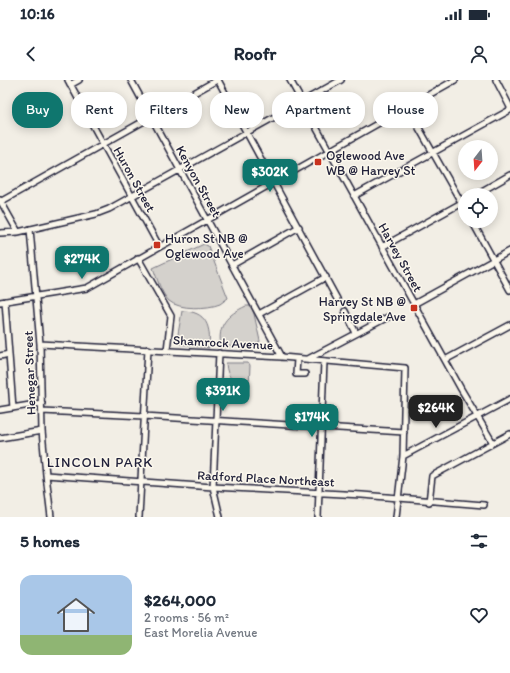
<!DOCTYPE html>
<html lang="en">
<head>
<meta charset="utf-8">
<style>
	:root { --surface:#fff; --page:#f2f2f3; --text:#1f2937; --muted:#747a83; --line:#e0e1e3; --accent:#0f766e }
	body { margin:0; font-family:Itim,sans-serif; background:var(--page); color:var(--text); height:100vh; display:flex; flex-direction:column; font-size:15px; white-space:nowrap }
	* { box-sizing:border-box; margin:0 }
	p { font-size:13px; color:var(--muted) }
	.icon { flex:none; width:22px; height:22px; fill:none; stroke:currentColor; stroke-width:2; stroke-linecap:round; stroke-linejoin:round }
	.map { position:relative; height:437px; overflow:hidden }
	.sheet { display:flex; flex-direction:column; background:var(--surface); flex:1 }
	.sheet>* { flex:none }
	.top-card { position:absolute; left:12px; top:12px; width:486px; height:36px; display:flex; gap:8px }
	.needle { width:26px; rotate:197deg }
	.buttons { position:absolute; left:458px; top:60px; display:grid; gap:8px }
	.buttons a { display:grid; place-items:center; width:40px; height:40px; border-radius:50%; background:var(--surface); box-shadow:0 2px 10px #0003; font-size:20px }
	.price { position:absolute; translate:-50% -34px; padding:0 9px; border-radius:8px; background:var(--accent); color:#fff; font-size:13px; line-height:26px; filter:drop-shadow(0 1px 2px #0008) }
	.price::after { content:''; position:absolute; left:50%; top:24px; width:12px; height:9px; margin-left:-6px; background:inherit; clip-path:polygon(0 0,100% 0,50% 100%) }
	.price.active { background:#222; color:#fff }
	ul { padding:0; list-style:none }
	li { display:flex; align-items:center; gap:12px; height:100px; padding:0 20px }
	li+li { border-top:1px solid var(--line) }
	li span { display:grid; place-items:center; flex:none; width:112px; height:80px; border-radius:12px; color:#555 }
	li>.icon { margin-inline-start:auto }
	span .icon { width:48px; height:48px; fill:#fffc; stroke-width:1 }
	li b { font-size:17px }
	h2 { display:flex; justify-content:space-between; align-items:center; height:48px; padding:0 20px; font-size:17px }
	.chip { padding:0 14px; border-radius:16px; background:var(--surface); box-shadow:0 2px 10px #0003; font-size:14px; line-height:36px }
	.chip.active { background:var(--accent); color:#fff }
	.status { display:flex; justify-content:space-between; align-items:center; height:28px; padding:0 20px; background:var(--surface); direction:ltr }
	.status svg { height:11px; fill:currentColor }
	header { display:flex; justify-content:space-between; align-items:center; height:52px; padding:0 20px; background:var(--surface); font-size:18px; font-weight:700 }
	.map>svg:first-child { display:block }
	.green { fill:#d4d1cc; stroke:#7b7a84 }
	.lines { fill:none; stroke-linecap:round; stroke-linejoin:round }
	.minor-casing { stroke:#22223b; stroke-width:8 }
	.minor { stroke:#fbf7ec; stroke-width:5 }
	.poi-dot { fill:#c8321e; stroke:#fbf7ec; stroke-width:1.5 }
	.labels { text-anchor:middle; stroke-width:3; stroke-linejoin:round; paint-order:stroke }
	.poi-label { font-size:13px; fill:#22223b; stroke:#fbf7ec; text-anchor:start }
	.street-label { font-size:13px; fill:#22223b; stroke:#fbf7ec }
	.neighbourhood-label { font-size:14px; letter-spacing:1px; fill:#22223b; stroke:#fbf7ec }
</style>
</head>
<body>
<div class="status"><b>10:16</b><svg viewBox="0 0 49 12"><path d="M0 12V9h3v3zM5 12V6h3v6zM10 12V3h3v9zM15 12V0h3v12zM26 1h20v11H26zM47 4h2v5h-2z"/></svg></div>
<header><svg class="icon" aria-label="back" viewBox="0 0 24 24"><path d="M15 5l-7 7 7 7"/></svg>Roofr<svg class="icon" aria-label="person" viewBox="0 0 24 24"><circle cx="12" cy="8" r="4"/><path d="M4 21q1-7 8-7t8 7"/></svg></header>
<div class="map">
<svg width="510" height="437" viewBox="0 0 510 437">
	<rect width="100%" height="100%" fill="#f2eee5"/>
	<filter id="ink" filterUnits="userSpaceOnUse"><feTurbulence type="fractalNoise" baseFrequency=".025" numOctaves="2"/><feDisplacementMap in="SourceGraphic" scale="8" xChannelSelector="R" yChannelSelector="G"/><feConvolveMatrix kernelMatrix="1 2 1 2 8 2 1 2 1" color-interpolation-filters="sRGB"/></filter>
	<g filter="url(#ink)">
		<path class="green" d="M 204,164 L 208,166 L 228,218 C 225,220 223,222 220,224 C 208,229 179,230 169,221 C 161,213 157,198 153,188 Z
			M 246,226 L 251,226 L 254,234 L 260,261 L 258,264 L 233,267 L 221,267 C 217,245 227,235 246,226 Z
			M 182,231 C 207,231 211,247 209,268 L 180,264 L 177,260 Z
			M 226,283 L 248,283 L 250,286 L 249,307 C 234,303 227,299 226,283 Z"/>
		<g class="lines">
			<defs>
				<path id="minor" d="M 68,0 L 159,166
					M 131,0 L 282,277
					M 218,0 L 337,219
					M 290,0 L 461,309 L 493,363
					M 496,0 L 510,27
					M 70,5 L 79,0
					M 407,27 L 465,129
					M 475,115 L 510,95
					M 354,116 L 510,30
					M 0,120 L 18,152
					M 0,122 L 217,0
					M 472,141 L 510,210
					M 30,149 L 40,264 L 42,351 L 46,395 L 51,437
					M 0,153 L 18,152 L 96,134 L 109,129 L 341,0
					M 382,167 L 465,121
					M 138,178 L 171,236 L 167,270
					M 232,185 L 299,147
					M 5,221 L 13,328
					M 0,222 L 87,208 L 455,0
					M 414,224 L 510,171
					M 345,231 L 356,253
					M 259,234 L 326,197
					M 40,264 L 282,277 L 405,288 L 403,376 L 396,437
					M 219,273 L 213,407 L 220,437
					M 0,276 L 9,274
					M 297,279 L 296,294 L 305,294
					M 308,279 L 388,237
					M 445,280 L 510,245
					M 0,330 L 42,323
					M 42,331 L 144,336 L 404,352
					M 0,358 L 42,351
					M 403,376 L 510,319
					M 46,395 L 213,407 L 362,415 L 484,425
					M 429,422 L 432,396 L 510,354
					M 139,437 L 148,269
					M 318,437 L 324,281"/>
			</defs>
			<use href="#minor" class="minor-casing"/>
			<use href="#minor" class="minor"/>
		</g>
	</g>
	<g class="poi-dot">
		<rect x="314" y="78" width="8" height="8" rx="2"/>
		<rect x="153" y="161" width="8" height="8" rx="2"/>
		<rect x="410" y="224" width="8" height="8" rx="2"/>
	</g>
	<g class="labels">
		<g class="poi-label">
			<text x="326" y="80">Oglewood Ave<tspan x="326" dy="15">WB @ Harvey St</tspan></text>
			<text x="165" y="163">Huron St NB @<tspan x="165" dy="15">Oglewood Ave</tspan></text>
			<text x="406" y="226" text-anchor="end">Harvey St NB @<tspan x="406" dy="15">Springdale Ave</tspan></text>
		</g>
		<g class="street-label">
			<text transform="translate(135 99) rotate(61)" y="5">Huron Street</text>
			<text transform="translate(199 101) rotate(61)" y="5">Kenyon Street</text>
			<text transform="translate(401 177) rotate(61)" y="5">Harvey Street</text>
			<text transform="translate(223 262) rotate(3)" y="5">Shamrock Avenue</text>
			<text transform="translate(29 293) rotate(-92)" y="5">Henegar Street</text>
			<text transform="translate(266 398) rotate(3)" y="5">Radford Place Northeast</text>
		</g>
		<g class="neighbourhood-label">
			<text x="100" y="387">LINCOLN PARK</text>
		</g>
	</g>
</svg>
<div class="buttons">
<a><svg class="needle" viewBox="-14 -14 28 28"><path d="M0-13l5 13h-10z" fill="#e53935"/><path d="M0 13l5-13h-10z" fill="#747a83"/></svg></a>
<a><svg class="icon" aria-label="locate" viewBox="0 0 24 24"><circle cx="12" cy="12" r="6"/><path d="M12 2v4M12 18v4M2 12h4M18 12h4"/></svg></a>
</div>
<b class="price" style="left:270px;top:113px">$302K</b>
<b class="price" style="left:82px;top:200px">$274K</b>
<b class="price" style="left:223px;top:332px">$391K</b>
<b class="price active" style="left:436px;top:349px">$264K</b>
<b class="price" style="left:312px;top:358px">$174K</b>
<div class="top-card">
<a class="chip active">Buy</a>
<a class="chip">Rent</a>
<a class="chip">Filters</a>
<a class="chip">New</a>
<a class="chip">Apartment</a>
<a class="chip">House</a>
</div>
</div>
<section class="sheet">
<h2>5 homes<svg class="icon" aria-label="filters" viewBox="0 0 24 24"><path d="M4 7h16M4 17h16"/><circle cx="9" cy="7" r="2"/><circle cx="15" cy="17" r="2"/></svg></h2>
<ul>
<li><span style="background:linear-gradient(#a9c7e8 75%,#8fb573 0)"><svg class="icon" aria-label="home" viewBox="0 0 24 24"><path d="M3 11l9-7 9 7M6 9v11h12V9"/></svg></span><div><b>$264,000</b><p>2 rooms · 56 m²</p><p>East Morelia Avenue</p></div><svg class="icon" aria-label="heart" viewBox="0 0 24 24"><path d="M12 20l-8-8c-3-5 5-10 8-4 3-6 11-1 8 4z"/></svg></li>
</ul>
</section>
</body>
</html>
